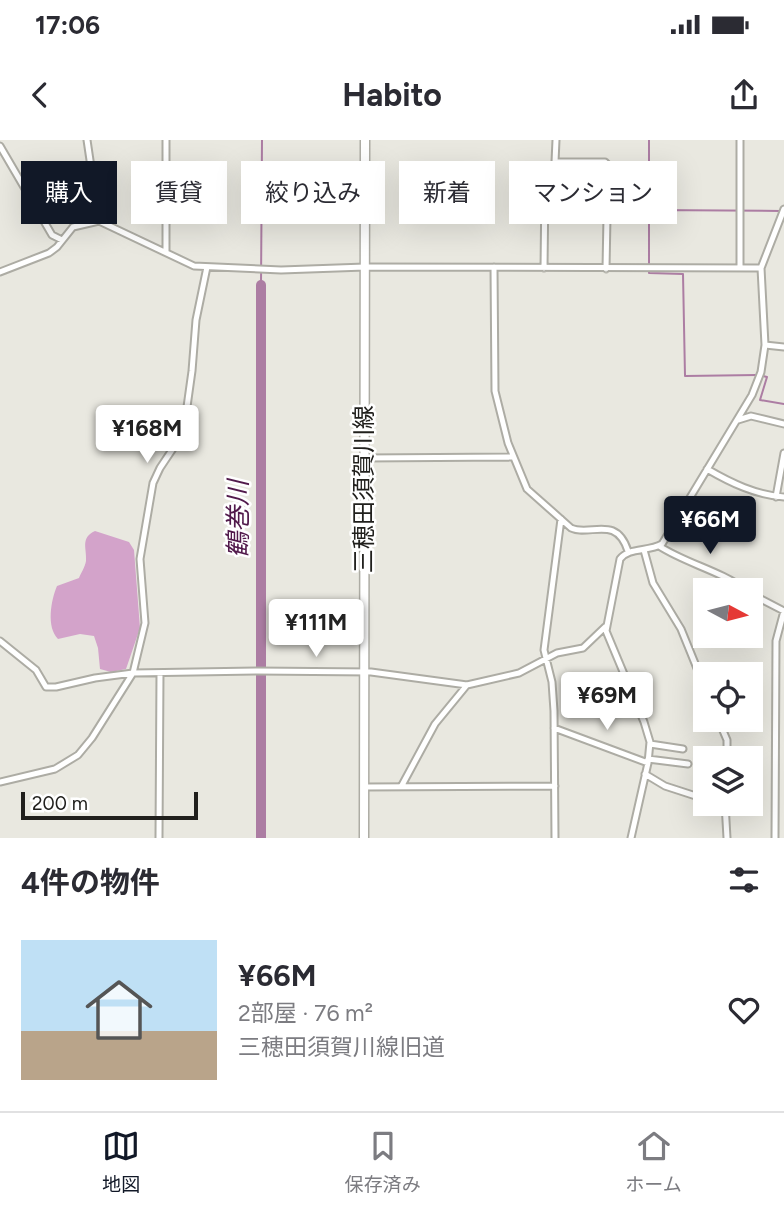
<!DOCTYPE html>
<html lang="ja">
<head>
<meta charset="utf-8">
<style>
	:root { --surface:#fff; --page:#f7f7f7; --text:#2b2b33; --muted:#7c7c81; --line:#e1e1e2; --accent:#111827 }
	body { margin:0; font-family:Figtree,"Noto Sans JP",sans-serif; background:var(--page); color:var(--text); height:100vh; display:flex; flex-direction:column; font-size:26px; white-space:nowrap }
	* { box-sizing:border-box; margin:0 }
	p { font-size:23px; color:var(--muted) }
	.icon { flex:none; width:38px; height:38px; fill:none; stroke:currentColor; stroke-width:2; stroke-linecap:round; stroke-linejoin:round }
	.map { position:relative; height:698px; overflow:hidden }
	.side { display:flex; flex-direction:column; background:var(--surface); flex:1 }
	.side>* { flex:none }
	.hud { position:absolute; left:21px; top:21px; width:742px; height:63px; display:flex; gap:14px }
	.needle { width:46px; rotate:97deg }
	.fabs { position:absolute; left:693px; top:438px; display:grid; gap:14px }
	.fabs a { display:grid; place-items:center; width:70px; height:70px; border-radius:0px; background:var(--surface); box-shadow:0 7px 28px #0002; font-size:35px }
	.scale { position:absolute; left:21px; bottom:18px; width:177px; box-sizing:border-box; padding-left:7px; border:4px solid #21201d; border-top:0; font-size:19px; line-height:24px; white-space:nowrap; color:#21201d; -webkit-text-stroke:5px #fff; paint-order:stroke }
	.price { position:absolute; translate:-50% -60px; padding:0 16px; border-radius:7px; background:#fff; color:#222; font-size:23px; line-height:46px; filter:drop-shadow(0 2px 4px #0008) }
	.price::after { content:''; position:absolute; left:50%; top:42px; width:21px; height:16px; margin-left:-10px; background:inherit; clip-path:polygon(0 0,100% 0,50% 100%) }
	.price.current { background:var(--accent); color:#fff }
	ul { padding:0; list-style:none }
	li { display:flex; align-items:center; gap:21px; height:175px; padding:0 21px }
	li+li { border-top:2px solid var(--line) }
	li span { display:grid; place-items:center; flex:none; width:196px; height:140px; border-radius:0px; color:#555 }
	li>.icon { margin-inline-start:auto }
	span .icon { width:84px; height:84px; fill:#fffc; stroke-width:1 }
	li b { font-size:30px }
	h2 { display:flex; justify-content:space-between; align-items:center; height:84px; padding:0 21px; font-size:30px }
	.pill { padding:0 24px; border-radius:0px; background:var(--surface); box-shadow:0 7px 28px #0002; font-size:24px; line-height:63px }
	.pill.current { background:var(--accent); color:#fff }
	.status { display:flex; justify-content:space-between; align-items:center; height:49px; padding:0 35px; background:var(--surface); direction:ltr }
	.status svg { height:19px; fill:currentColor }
	header { display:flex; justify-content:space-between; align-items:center; height:91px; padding:0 21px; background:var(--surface); font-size:32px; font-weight:700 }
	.tab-bar { display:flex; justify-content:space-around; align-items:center; height:98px; border-top:2px solid var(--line); background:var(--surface); font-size:19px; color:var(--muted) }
	.tab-bar a { display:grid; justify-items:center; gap:4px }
	.tab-bar .current { color:var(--accent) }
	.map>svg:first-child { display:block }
	.forest { fill:#d3a3ca }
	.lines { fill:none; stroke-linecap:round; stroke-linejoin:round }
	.stream { stroke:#ac7da3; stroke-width:2 }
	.river { stroke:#ac7da3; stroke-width:10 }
	.minor-casing { stroke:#adaca4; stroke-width:9 }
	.secondary-casing { stroke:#adaca4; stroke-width:11 }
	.minor { stroke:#fff; stroke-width:5 }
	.secondary { stroke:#fff; stroke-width:8 }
	.labels { text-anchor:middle; stroke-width:5; stroke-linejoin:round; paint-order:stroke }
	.street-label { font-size:24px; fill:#21201d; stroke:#fff }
	.water-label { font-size:26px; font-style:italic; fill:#51194b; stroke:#fff }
</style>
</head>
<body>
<div class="status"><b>17:06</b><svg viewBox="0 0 49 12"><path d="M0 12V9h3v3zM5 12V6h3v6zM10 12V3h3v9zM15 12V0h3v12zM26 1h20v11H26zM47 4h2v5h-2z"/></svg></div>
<header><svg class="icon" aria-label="back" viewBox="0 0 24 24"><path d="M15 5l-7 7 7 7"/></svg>Habito<svg class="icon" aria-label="share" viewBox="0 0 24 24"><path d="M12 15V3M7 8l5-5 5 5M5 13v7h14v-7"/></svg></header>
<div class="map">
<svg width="784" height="698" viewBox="0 0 784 698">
	<rect width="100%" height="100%" fill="#e9e8e0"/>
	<path class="forest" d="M 95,391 L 129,402 L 134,410 L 140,488 L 126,529 L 111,532 L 100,529 L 98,508 L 94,496 L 80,494 L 58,499 C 46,487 51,460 57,446 L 79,438 C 81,433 85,427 86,421 C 87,408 80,398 95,391 Z"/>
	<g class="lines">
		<path class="stream" d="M 650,70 L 781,71
			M 649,125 L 649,0
			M 649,131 L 649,133 L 683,134 L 685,236 L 757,235
			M 261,145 L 262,0
			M 763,236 L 767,237 L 760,260 L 784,264"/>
		<path class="river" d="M 261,145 L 261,698"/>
		<defs>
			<path id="minor" d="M 87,0 L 99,81
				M 0,6 L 52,95 L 62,100
				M 555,22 L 605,22 L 608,25 L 606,129
				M 166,111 L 166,0
				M 494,127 L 495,251 L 508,303 L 527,349 L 571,388 C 590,397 616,374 628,411
				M 544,128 L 545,46 L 555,22 L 556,0
				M 740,128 L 740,0
				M 0,132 L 49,113 L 57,107 L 73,87 L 99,81 L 194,126 L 281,130 L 365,127 L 761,128
				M 765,205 L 784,207
				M 738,280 L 751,276 L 784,284
				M 364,318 L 513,317
				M 707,329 C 731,343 756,355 784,357
				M 776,357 L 784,313
				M 659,406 C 687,424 719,430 746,450
				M 644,410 L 653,443 L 681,489 L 705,548
				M 751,454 L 784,471
				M 0,501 L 36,530 L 46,547 L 56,547 L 95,538 L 133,533 L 256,531 L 371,532 L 467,545 L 519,533 L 557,513 L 583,508 L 605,487
				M 718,579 L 727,600 L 727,618
				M 554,588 L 648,623
				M 650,604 L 683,609
				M 648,619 L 688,624
				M 645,634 L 665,646 L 705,659
				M 0,642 L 55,629 L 78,615 L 92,598 L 133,533 L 145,483 L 140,419 L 153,343 L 160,328 L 178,301 L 185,281 L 192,231 L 196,180 L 207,127
				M 365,647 L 555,646
				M 401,647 L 435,584 L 467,545
				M 725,663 L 727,698
				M 159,698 L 160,533
				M 555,698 L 554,571 L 552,542 L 544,510 L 561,379
				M 631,698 L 648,623 L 650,602 L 644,582 L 606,491 L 620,419 C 629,407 648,412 662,404 L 752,255 L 761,232 L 765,205 L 761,128 L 784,69
				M 775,698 L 776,501 L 784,471"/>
			<path id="secondary" d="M 364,698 L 365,0"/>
		</defs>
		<use href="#minor" class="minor-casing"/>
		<use href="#secondary" class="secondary-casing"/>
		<use href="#minor" class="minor"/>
		<use href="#secondary" class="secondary"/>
	</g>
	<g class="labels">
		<g class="street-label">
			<text transform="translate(364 349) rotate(-90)" y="8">三穂田須賀川線</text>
		</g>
		<g class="water-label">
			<text transform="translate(238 379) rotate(-90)" y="9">鶴巻川</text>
		</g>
	</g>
</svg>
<div class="fabs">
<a><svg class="needle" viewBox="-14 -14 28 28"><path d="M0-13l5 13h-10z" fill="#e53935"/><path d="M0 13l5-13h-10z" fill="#7c7c81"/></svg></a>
<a><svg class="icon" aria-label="locate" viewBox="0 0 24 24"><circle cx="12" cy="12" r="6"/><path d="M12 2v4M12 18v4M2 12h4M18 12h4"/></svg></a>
<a><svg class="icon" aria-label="layers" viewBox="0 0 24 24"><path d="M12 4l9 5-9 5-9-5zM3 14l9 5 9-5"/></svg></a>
</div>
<div class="scale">200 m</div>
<b class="price" style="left:147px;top:325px">¥168M</b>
<b class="price current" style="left:710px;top:416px">¥66M</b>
<b class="price" style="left:316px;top:519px">¥111M</b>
<b class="price" style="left:607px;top:592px">¥69M</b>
<div class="hud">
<a class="pill current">購入</a>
<a class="pill">賃貸</a>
<a class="pill">絞り込み</a>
<a class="pill">新着</a>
<a class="pill">マンション</a>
</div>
</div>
<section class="side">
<h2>4件の物件<svg class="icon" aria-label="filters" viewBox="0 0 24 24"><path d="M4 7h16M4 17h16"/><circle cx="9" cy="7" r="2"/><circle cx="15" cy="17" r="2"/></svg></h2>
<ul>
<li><span style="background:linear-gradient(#bfe0f5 65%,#b9a48a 0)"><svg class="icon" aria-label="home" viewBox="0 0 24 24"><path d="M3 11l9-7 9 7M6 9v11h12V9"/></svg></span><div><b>¥66M</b><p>2部屋 · 76 m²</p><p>三穂田須賀川線旧道</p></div><svg class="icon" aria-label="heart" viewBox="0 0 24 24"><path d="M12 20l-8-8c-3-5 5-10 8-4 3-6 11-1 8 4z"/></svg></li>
</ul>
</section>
<nav class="tab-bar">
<a class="current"><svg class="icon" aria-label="map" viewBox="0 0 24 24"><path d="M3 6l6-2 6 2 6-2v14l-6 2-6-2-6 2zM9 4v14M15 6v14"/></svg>地図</a>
<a><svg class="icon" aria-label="saved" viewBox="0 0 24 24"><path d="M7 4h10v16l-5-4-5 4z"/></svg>保存済み</a>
<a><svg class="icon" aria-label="home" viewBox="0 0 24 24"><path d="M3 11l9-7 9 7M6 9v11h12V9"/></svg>ホーム</a>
</nav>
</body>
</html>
